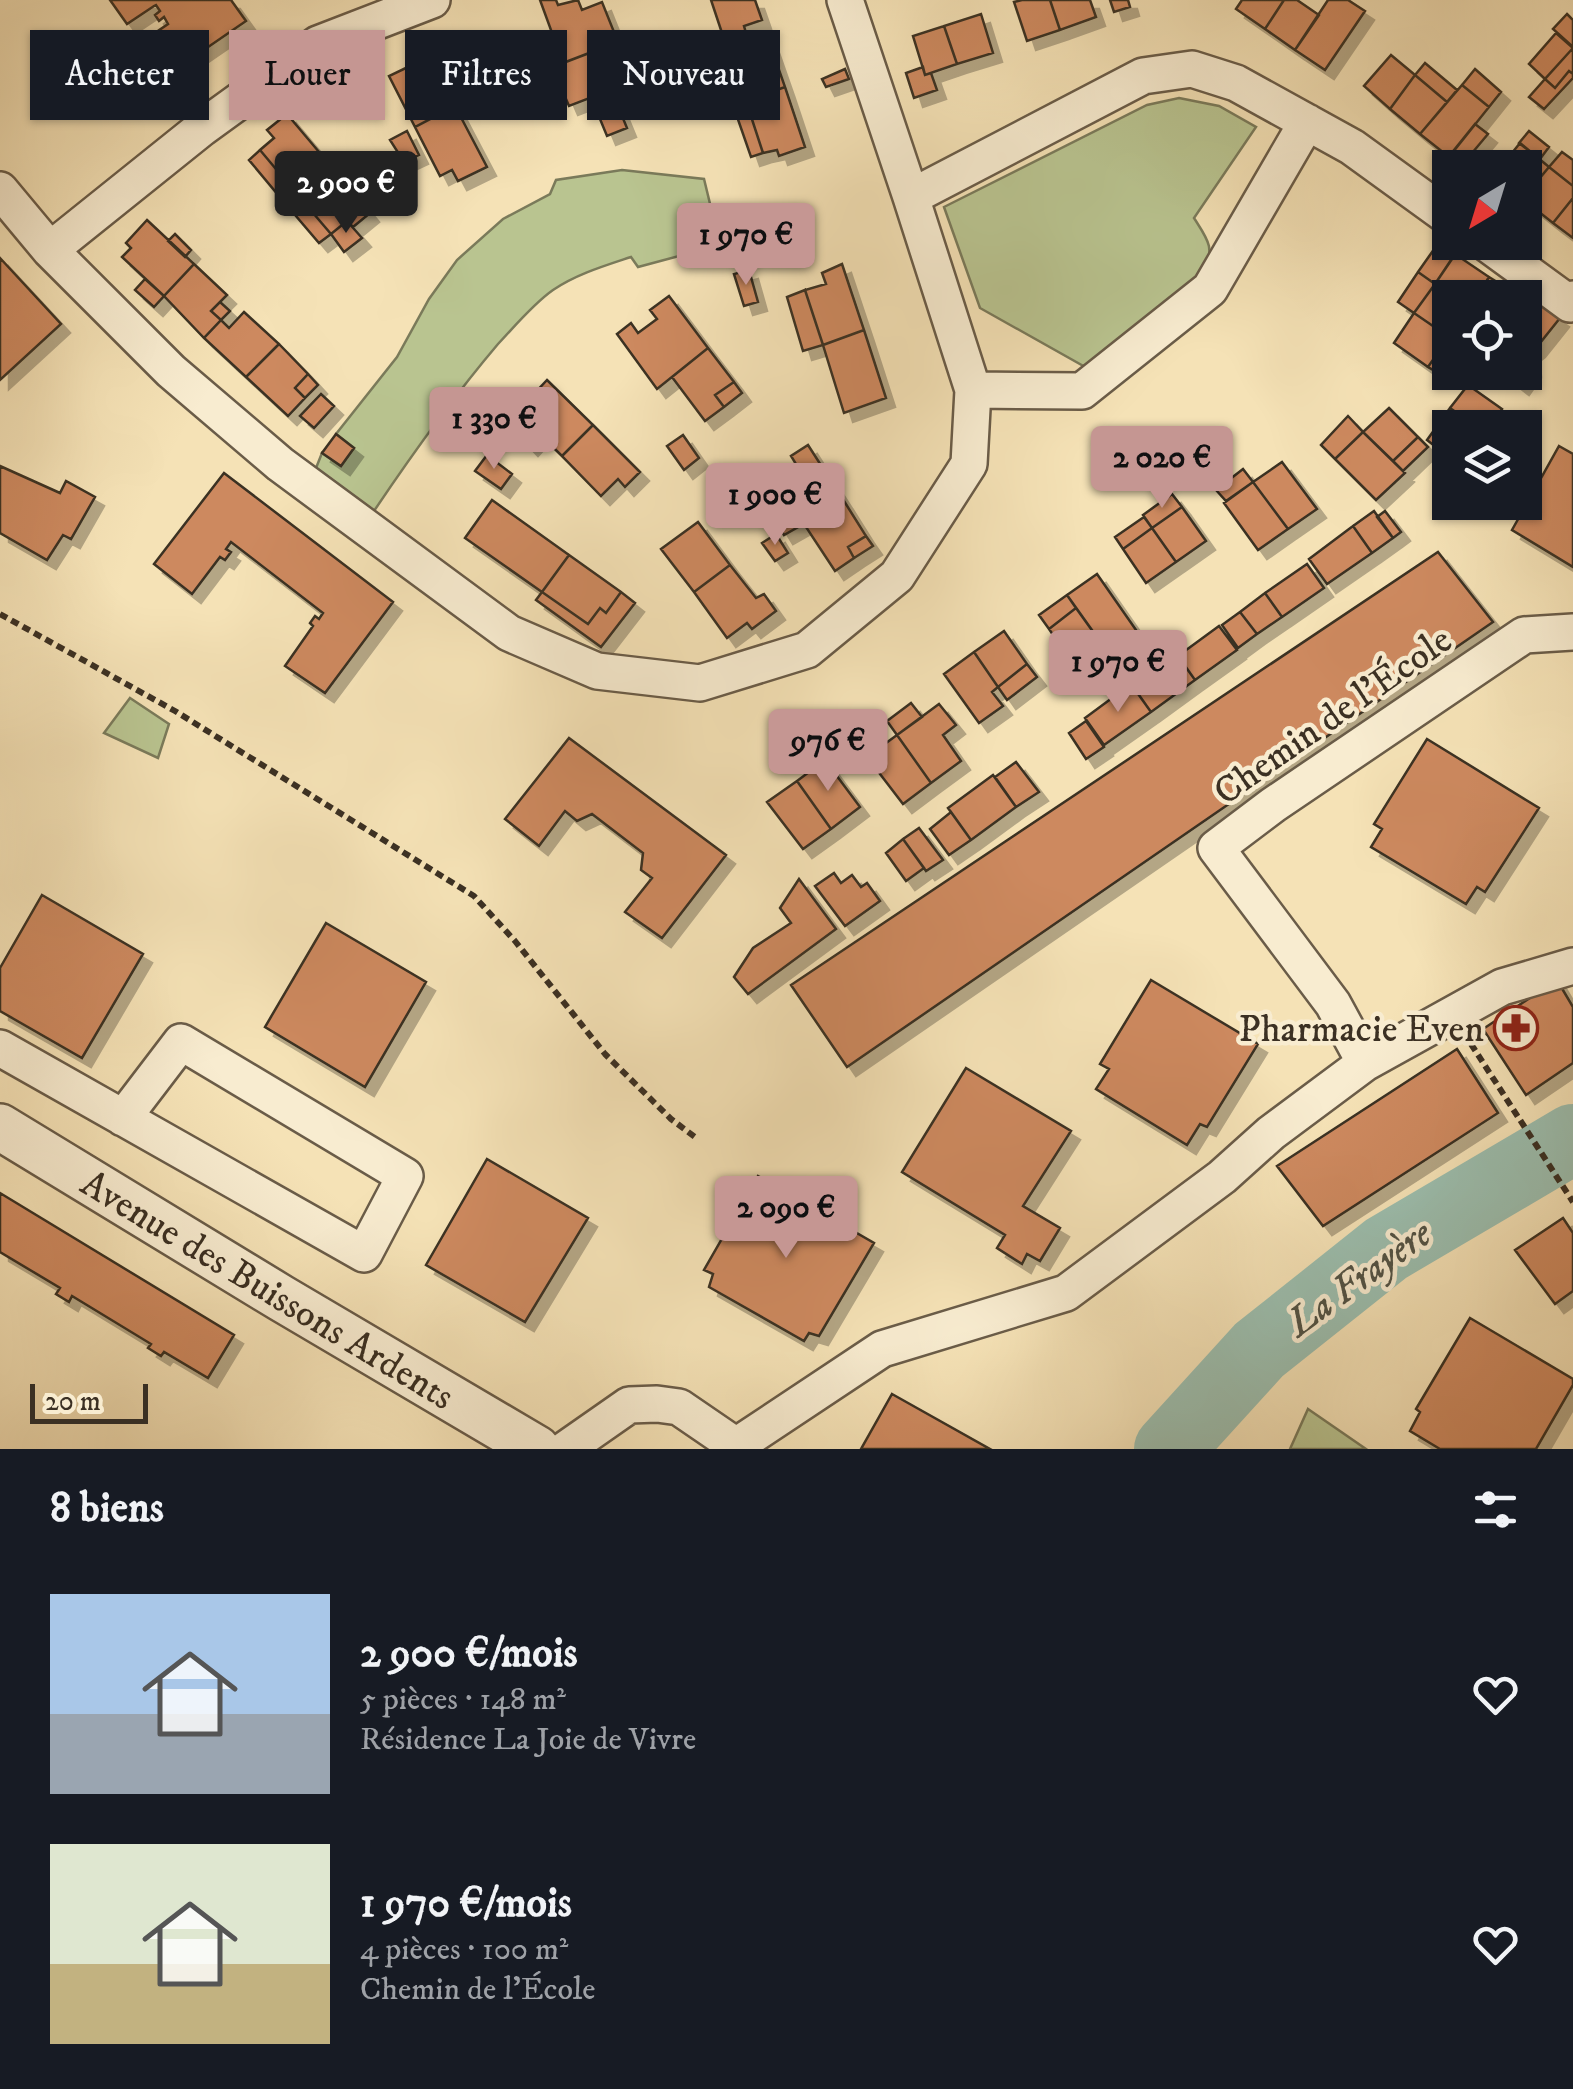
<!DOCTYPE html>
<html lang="fr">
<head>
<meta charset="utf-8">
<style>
	:root { --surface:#171b24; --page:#20242c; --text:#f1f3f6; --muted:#9ea1a6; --accent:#c59692 }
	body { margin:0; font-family:"IM FELL DW Pica",serif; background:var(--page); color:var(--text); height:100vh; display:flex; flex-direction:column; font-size:38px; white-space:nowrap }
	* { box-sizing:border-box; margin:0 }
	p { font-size:32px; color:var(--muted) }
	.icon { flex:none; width:55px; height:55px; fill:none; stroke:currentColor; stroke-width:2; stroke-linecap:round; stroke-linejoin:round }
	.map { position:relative; height:1449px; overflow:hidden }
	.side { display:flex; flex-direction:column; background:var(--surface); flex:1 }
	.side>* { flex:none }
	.hud { position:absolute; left:30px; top:30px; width:1000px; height:90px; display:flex; gap:20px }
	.needle { width:65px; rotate:218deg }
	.tools { position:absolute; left:1432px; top:150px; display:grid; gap:20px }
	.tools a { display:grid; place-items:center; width:110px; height:110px; border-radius:0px; background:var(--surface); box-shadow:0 2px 8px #0004; font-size:50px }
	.scale { position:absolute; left:30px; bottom:25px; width:118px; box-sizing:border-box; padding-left:10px; border:5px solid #3b3023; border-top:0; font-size:28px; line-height:35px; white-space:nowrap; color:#3b3023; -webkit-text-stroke:8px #f8ecd0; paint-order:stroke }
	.price { position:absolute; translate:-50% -85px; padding:0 22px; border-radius:10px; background:var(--accent); color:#111; font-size:32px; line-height:65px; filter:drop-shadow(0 2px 5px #0008) }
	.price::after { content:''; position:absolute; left:50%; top:60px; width:30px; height:22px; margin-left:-15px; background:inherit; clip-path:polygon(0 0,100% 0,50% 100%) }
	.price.active { background:#222; color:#fff }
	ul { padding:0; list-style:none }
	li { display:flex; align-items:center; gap:30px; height:250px; padding:0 50px }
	li span { display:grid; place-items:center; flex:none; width:280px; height:200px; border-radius:0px; color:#555 }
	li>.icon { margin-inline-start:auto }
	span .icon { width:120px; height:120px; fill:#fffc; stroke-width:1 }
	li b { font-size:42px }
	h2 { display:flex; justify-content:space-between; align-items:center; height:120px; padding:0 50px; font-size:42px }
	.tag { padding:0 35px; border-radius:0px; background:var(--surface); box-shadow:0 2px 8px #0004; font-size:35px; line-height:90px }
	.tag.active { background:var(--accent); color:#111 }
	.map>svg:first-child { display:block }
	.green { fill:#b9c490; stroke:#7a7a5a; stroke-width:2.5 }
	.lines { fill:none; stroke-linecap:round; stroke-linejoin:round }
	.river { stroke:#9cbeae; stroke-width:70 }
	.building { fill:#cd895f; stroke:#3b3023; stroke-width:2.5; filter:url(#shadow) }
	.minor-casing { stroke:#6a5c48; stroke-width:40 }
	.tertiary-casing { stroke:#6a5c48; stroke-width:50 }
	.path { stroke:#3b3023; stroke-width:6; stroke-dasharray:8 5; stroke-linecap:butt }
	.minor { stroke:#f8ecd0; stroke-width:35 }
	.tertiary { stroke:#f8ecd0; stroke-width:45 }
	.labels { text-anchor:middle; stroke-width:9; stroke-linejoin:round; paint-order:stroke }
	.street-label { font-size:38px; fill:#3b3023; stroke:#f8ecd0 }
	.poi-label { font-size:38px; fill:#3b3023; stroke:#f8ecd0; text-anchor:end }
	.water-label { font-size:40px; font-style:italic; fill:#535446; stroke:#f8ecd0 }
</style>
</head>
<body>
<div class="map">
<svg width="1573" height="1449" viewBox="0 0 1573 1449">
	<defs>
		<filter id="shadow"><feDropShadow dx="9" dy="9" stdDeviation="0" flood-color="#0004"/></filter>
	</defs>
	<rect width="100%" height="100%" fill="#f5e2b6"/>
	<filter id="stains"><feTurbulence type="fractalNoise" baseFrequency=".002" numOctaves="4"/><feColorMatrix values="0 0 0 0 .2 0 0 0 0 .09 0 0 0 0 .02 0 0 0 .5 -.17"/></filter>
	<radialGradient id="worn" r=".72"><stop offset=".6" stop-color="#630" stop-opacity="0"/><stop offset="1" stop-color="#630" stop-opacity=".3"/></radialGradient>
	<path class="green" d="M 1179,98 L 1219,106 L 1256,127 L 1194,218 C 1208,240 1215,247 1204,272 L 1087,368 L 980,308 L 944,207 L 1147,105 Z
		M 622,170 L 704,179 L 720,245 L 638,267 L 631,257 C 604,266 577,274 553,290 C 533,304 515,326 498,344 C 453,397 413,453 374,511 L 316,468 L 322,453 L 341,466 L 354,448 L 336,434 L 397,357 L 429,299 L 457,260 L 503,219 L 550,194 L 556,180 Z
		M 130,698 L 169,724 L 158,758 L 104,733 Z
		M 1308,1409 L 1366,1449 L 1290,1449 Z"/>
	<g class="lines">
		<path class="river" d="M 1169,1449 L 1259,1350 L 1386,1249 L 1573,1139"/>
	</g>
	<path class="building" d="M 110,0 L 231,0 L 246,21 L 163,78 L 140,43 L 168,24 L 164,17 L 159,21 L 155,15 L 160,11 L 156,5 L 154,6 L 127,24 Z
		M 540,0 L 556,0 L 558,5 L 578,0 L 582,10 L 602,2 L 618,42 L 563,63 Z
		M 711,0 L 755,0 L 762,20 L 744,26 L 748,40 L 727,48 Z
		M 1022,0 L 1050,0 L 1060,30 L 1027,41 L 1014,2 Z
		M 1050,0 L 1090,0 L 1096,17 L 1060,30 Z
		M 1110,0 L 1128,0 L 1130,7 L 1114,12 Z
		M 1242,0 L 1284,0 L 1265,29 L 1236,9 Z
		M 1284,0 L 1297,0 L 1319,15 L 1295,50 L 1265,29 Z
		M 1328,0 L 1348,0 L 1365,11 L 1325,70 L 1295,50 Z
		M 981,14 L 993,53 L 957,64 L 944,26 Z
		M 1567,14 L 1573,20 L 1573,47 L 1553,29 Z
		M 944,26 L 957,64 L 925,75 L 913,36 Z
		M 1556,33 L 1573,48 L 1545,79 L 1529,64 Z
		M 748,40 L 752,50 L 770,44 L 785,87 L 746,101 L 727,48 Z
		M 618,42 L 634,81 L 613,89 L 618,102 L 597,110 L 592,97 L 569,106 L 563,92 L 546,98 L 537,73 Z
		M 540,47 L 550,68 L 537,73 L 529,51 Z
		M 1573,48 L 1573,74 L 1569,71 L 1555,88 L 1545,79 Z
		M 429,55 L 436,69 L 417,80 L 410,66 Z
		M 1391,55 L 1415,75 L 1390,109 L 1364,86 Z
		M 1425,63 L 1457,90 L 1447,102 L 1415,75 Z
		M 410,66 L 417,80 L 436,69 L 455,106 L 415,127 L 389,76 Z
		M 923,67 L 925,75 L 931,73 L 937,90 L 914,98 L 906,73 Z
		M 845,69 L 849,79 L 826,87 L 822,79 Z
		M 1475,69 L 1501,92 L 1489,107 L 1462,85 Z
		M 1569,71 L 1573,74 L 1573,78 L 1544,109 L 1529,97 L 1545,79 L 1555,88 Z
		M 1415,75 L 1447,102 L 1420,134 L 1390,109 Z
		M 634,81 L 639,93 L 618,102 L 613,89 Z
		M 1462,85 L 1489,107 L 1449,157 L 1420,134 Z
		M 785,87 L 805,147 L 779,156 L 777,150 L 763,153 L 746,101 Z
		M 746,101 L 763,153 L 751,157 L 733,105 Z
		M 455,106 L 487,167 L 458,181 L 452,170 L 440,176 L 415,127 Z
		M 620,111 L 627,128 L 607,136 L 600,119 Z
		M 287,114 L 330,165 L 296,193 L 260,150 L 274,138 L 267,130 Z
		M 1475,124 L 1488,134 L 1462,165 L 1450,155 Z
		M 407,131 L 419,155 L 404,162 L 390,140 Z
		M 1529,131 L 1549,147 L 1540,159 L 1519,143 Z
		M 1520,143 L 1549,167 L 1525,196 L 1525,168 L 1500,168 Z
		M 260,150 L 296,193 L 284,202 L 249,160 Z
		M 1562,152 L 1573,160 L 1573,186 L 1549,167 Z
		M 330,165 L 370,213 L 353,227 L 347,221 L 331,234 L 296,193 Z
		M 1549,167 L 1573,186 L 1573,198 L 1553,223 L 1525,201 L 1525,196 Z
		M 296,193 L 331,234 L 319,243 L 284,202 Z
		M 1573,198 L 1573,238 L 1553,223 Z
		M 147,220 L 194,264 L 164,296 L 122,257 L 131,248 L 126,243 Z
		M 347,221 L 362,238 L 344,252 L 331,234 Z
		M 175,234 L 191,250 L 185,257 L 168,241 Z
		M 1437,245 L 1454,256 L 1435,284 L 1418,272 Z
		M 1455,254 L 1489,277 L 1476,298 L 1454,298 L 1435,284 Z
		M 0,258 L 61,324 L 0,380 Z
		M 194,264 L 227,295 L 211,311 L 221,320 L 204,338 L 164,296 Z
		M 842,264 L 864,330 L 823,345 L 805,290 L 826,284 L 822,273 Z
		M 749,270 L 758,302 L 744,306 L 734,274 Z
		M 1418,272 L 1435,284 L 1414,313 L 1398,302 Z
		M 1489,277 L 1502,285 L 1493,298 L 1476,298 Z
		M 145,279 L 164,296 L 154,307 L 135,290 Z
		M 1435,284 L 1454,298 L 1450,298 L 1449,337 L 1414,313 Z
		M 805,290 L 823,345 L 803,351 L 787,297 Z
		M 669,296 L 708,348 L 657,389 L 617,334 L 631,323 L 638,333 L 657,319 L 650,310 Z
		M 220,302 L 230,311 L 221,320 L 211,311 Z
		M 1536,302 L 1560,318 L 1536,348 L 1531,352 L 1525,347 L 1525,317 Z
		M 244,312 L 279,344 L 246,377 L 204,338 L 221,320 L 229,328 Z
		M 1414,313 L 1449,337 L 1428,367 L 1394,343 Z
		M 864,330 L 886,398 L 844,413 L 823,345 Z
		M 1449,337 L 1450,362 L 1442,375 L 1428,367 Z
		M 279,344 L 308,374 L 295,388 L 305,398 L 288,416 L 246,377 Z
		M 1525,347 L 1531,352 L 1532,369 L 1520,386 L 1502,372 L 1525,372 Z
		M 708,348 L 734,382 L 715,395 L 724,407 L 705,421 L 672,377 Z
		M 308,374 L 318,385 L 305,398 L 295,388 Z
		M 547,380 L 593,425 L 562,456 L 523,418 L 539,401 L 533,395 Z
		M 734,382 L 742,393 L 724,407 L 715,395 Z
		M 1468,385 L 1502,409 L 1488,428 L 1478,428 L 1450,408 Z
		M 321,394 L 334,406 L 314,428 L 300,416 Z
		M 1389,408 L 1418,437 L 1393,461 L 1363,432 Z
		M 1450,408 L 1478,428 L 1450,428 L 1450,458 L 1427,440 Z
		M 1348,416 L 1363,432 L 1335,459 L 1321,445 Z
		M 523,418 L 540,435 L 529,447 L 512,429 Z
		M 593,425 L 640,472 L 625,487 L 618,479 L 601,496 L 562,456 Z
		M 1363,432 L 1405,473 L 1376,500 L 1335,459 Z
		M 336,434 L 354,448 L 341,466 L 322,453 Z
		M 683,435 L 699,458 L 684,470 L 667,446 Z
		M 1418,437 L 1428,447 L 1403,471 L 1393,461 Z
		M 808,445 L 844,501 L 784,535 L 762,499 L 782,486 L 776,477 L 796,464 L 791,456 Z
		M 1559,446 L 1573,454 L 1573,567 L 1512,530 Z
		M 487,455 L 512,474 L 501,489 L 475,471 Z
		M 1282,462 L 1317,509 L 1288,529 L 1253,482 Z
		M 0,466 L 60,493 L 66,481 L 95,497 L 71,539 L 63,535 L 47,560 L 0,533 Z
		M 1243,469 L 1253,482 L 1226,501 L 1216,490 Z
		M 224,473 L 393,602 L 325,693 L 285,666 L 313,626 L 310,623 L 315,616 L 319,619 L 323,613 L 231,542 L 226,549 L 231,552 L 225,560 L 220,557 L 192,594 L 154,564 Z
		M 1253,482 L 1288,529 L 1258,550 L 1224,503 Z
		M 1172,494 L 1182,507 L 1152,528 L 1143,515 Z
		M 492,500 L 569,555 L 542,592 L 465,538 Z
		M 844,501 L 866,536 L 848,547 L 854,558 L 835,571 L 804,524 Z
		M 1182,507 L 1206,541 L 1176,562 L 1152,528 Z
		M 1374,511 L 1393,538 L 1372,553 L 1353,526 Z
		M 1385,511 L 1401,532 L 1393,538 L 1377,517 Z
		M 1144,517 L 1152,528 L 1123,549 L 1115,537 Z
		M 698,522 L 730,565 L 694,592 L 661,549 Z
		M 1353,526 L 1372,553 L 1327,584 L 1309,559 Z
		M 1152,528 L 1176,562 L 1146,583 L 1123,549 Z
		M 776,534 L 788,553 L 775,561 L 762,543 Z
		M 866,536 L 873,546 L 854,558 L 848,547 Z
		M 1438,552 L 1493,622 L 847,1067 L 791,985 Z
		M 569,555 L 621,592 L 606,613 L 600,608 L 588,624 L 542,592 Z
		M 1307,564 L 1324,588 L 1282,617 L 1265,593 Z
		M 730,565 L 756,598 L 764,594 L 776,611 L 752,629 L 747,623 L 727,638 L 694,592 Z
		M 1097,574 L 1143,640 L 1114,661 L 1067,595 Z
		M 542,592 L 588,624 L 600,608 L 606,613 L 621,592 L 635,603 L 601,647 L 536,600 Z
		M 1265,593 L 1282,617 L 1257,634 L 1240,612 Z
		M 1067,595 L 1076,608 L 1049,629 L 1039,615 Z
		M 1076,608 L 1114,661 L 1085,682 L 1049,629 Z
		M 1240,612 L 1257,634 L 1238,648 L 1222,625 Z
		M 1219,626 L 1237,650 L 1195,680 L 1178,656 Z
		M 1004,631 L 1027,664 L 998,687 L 974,652 Z
		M 974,652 L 998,687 L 992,692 L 1003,706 L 979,723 L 944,674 Z
		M 1178,656 L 1195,680 L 1151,712 L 1134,688 Z
		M 1027,664 L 1037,677 L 1007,700 L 998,687 Z
		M 1131,684 L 1151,712 L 1104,745 L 1085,718 Z
		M 911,703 L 922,717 L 897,735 L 887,721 Z
		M 939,704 L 956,725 L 943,735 L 961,761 L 931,783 L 897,735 Z
		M 1086,721 L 1104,747 L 1086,759 L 1069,733 Z
		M 897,735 L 931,783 L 903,804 L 867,757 Z
		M 569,738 L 726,855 L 662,938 L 625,912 L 652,878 L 641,870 L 643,853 L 592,814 L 577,821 L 565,811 L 539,846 L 505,819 Z
		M 1427,739 L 1539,808 L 1485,892 L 1477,887 L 1466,904 L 1371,847 L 1382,829 L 1374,824 Z
		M 825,760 L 860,807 L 831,829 L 797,781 Z
		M 1016,762 L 1039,792 L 1016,807 L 995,777 Z
		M 993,775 L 1016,807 L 971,840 L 948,808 Z
		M 797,781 L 831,829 L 803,849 L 767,802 Z
		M 951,812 L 971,840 L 949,855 L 930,829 Z
		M 919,828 L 943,860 L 926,871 L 903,839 Z
		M 903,839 L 924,868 L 906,881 L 886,853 Z
		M 834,873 L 841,883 L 852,875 L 861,887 L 867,883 L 880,901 L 845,926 L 815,886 Z
		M 799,879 L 836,929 L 748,994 L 734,977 L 753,948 L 791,923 L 780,908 Z
		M 42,895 L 143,954 L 82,1058 L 0,1011 L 0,968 Z
		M 326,923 L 426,982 L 365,1087 L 265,1027 Z
		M 1151,980 L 1258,1044 L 1207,1127 L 1200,1124 L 1187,1145 L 1096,1089 L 1109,1069 L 1100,1064 Z
		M 1557,980 L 1573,1007 L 1573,1063 L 1526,1095 L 1483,1029 Z
		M 1457,1049 L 1498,1113 L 1323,1226 L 1277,1166 Z
		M 966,1068 L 1071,1131 L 1023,1206 L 1060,1228 L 1040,1261 L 1027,1254 L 1022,1264 L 997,1248 L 1005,1235 L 902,1172 Z
		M 487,1159 L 588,1218 L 525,1322 L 426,1265 Z
		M 758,1176 L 874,1243 L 819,1336 L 809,1333 L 804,1341 L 709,1287 L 713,1274 L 704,1270 Z
		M 0,1193 L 234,1335 L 208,1378 L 164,1352 L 161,1356 L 148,1348 L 151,1344 L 72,1296 L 69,1302 L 56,1294 L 60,1288 L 0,1252 Z
		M 1563,1218 L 1573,1233 L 1573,1291 L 1555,1304 L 1515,1250 Z
		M 1470,1318 L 1573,1379 L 1573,1385 L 1536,1449 L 1440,1449 L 1410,1431 L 1420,1412 L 1416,1409 Z
		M 892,1394 L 990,1449 L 861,1449 Z"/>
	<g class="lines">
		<defs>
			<path id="minor" d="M 0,190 L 50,250 L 171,371 L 280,464 L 509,633 L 597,671 L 700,683 L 807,650 L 897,576 L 969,464 L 973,390 L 911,197 L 845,0
				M 911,197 L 1143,76 L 1192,69 L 1236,83 L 1352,147 L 1450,218
				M 1485,242 L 1570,304 L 1573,299
				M 50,250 L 202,128 L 318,44 L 432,0
				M 973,390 L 1082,391 L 1210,289 L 1307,122
				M 0,1048 L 364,1254 L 405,1176 L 181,1042 L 123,1118
				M 1365,1063 L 1333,1004 L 1216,848 L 1273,805 L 1524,635 L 1573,632
				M 736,1446 L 882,1349 L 1066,1293 L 1222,1177 L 1271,1133 L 1365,1063 L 1502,987 L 1573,966
				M 566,1449 L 629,1405 L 657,1404 L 679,1407 L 736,1446 L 736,1449"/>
			<path id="tertiary" d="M 0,1127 L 281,1298 L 537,1449"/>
		</defs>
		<use href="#minor" class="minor-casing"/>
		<use href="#tertiary" class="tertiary-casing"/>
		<path class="path" d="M 0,614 L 175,711 L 474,896 L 515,941 L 605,1054 L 671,1119 L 695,1137
			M 1471,1044 L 1573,1202"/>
		<use href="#minor" class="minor"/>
		<use href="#tertiary" class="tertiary"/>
	</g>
	<defs>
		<symbol id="pharmacy-ring" viewBox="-11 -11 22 22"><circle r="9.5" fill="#f8ecd0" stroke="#8f2418" stroke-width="1.5"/><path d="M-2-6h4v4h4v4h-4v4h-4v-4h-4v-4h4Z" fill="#8f2418"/></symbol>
	</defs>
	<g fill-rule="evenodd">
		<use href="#pharmacy-ring" x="1491" y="1003" width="50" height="50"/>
	</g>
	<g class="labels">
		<g class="street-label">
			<text transform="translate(1332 715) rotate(-35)" y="13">Chemin de l'École</text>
			<text transform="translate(268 1289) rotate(31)" y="13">Avenue des Buissons Ardents</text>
		</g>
		<g class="poi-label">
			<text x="1484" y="1041">Pharmacie Even</text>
		</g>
		<g class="water-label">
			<text transform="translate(1358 1277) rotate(-36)" y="14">La Frayère</text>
		</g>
	</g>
	<rect width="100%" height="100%" filter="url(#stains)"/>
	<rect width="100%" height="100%" fill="url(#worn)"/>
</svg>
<div class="tools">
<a><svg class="needle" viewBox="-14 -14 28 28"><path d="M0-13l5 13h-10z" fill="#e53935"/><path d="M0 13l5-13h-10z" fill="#9ea1a6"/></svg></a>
<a><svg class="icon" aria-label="locate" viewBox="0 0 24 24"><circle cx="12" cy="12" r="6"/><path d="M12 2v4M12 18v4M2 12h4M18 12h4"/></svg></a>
<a><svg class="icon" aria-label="layers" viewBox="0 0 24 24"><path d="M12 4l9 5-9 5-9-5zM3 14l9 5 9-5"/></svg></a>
</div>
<div class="scale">20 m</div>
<b class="price active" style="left:346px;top:236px">2 900 €</b>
<b class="price" style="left:746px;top:288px">1 970 €</b>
<b class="price" style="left:494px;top:472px">1 330 €</b>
<b class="price" style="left:1162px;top:511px">2 020 €</b>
<b class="price" style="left:775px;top:548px">1 900 €</b>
<b class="price" style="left:1118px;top:715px">1 970 €</b>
<b class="price" style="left:828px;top:794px">976 €</b>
<b class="price" style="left:786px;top:1261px">2 090 €</b>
<div class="hud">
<a class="tag">Acheter</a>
<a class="tag active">Louer</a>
<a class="tag">Filtres</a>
<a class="tag">Nouveau</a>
</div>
</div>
<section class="side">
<h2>8 biens<svg class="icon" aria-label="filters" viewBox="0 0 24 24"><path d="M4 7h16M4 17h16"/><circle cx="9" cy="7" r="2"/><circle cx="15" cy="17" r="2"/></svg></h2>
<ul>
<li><span style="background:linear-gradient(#a9c7e8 60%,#9aa5b1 0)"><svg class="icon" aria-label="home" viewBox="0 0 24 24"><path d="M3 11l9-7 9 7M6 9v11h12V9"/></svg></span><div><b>2 900 €/mois</b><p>5 pièces · 148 m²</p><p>Résidence La Joie de Vivre</p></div><svg class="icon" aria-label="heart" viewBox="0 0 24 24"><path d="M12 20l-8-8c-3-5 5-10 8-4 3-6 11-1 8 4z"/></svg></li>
<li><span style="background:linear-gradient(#dfe7d0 60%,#c2b280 0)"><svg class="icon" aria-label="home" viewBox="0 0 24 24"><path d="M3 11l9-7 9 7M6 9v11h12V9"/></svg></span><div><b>1 970 €/mois</b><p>4 pièces · 100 m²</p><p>Chemin de l'École</p></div><svg class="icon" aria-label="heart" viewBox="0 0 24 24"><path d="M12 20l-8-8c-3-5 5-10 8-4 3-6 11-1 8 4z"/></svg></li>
</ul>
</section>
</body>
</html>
